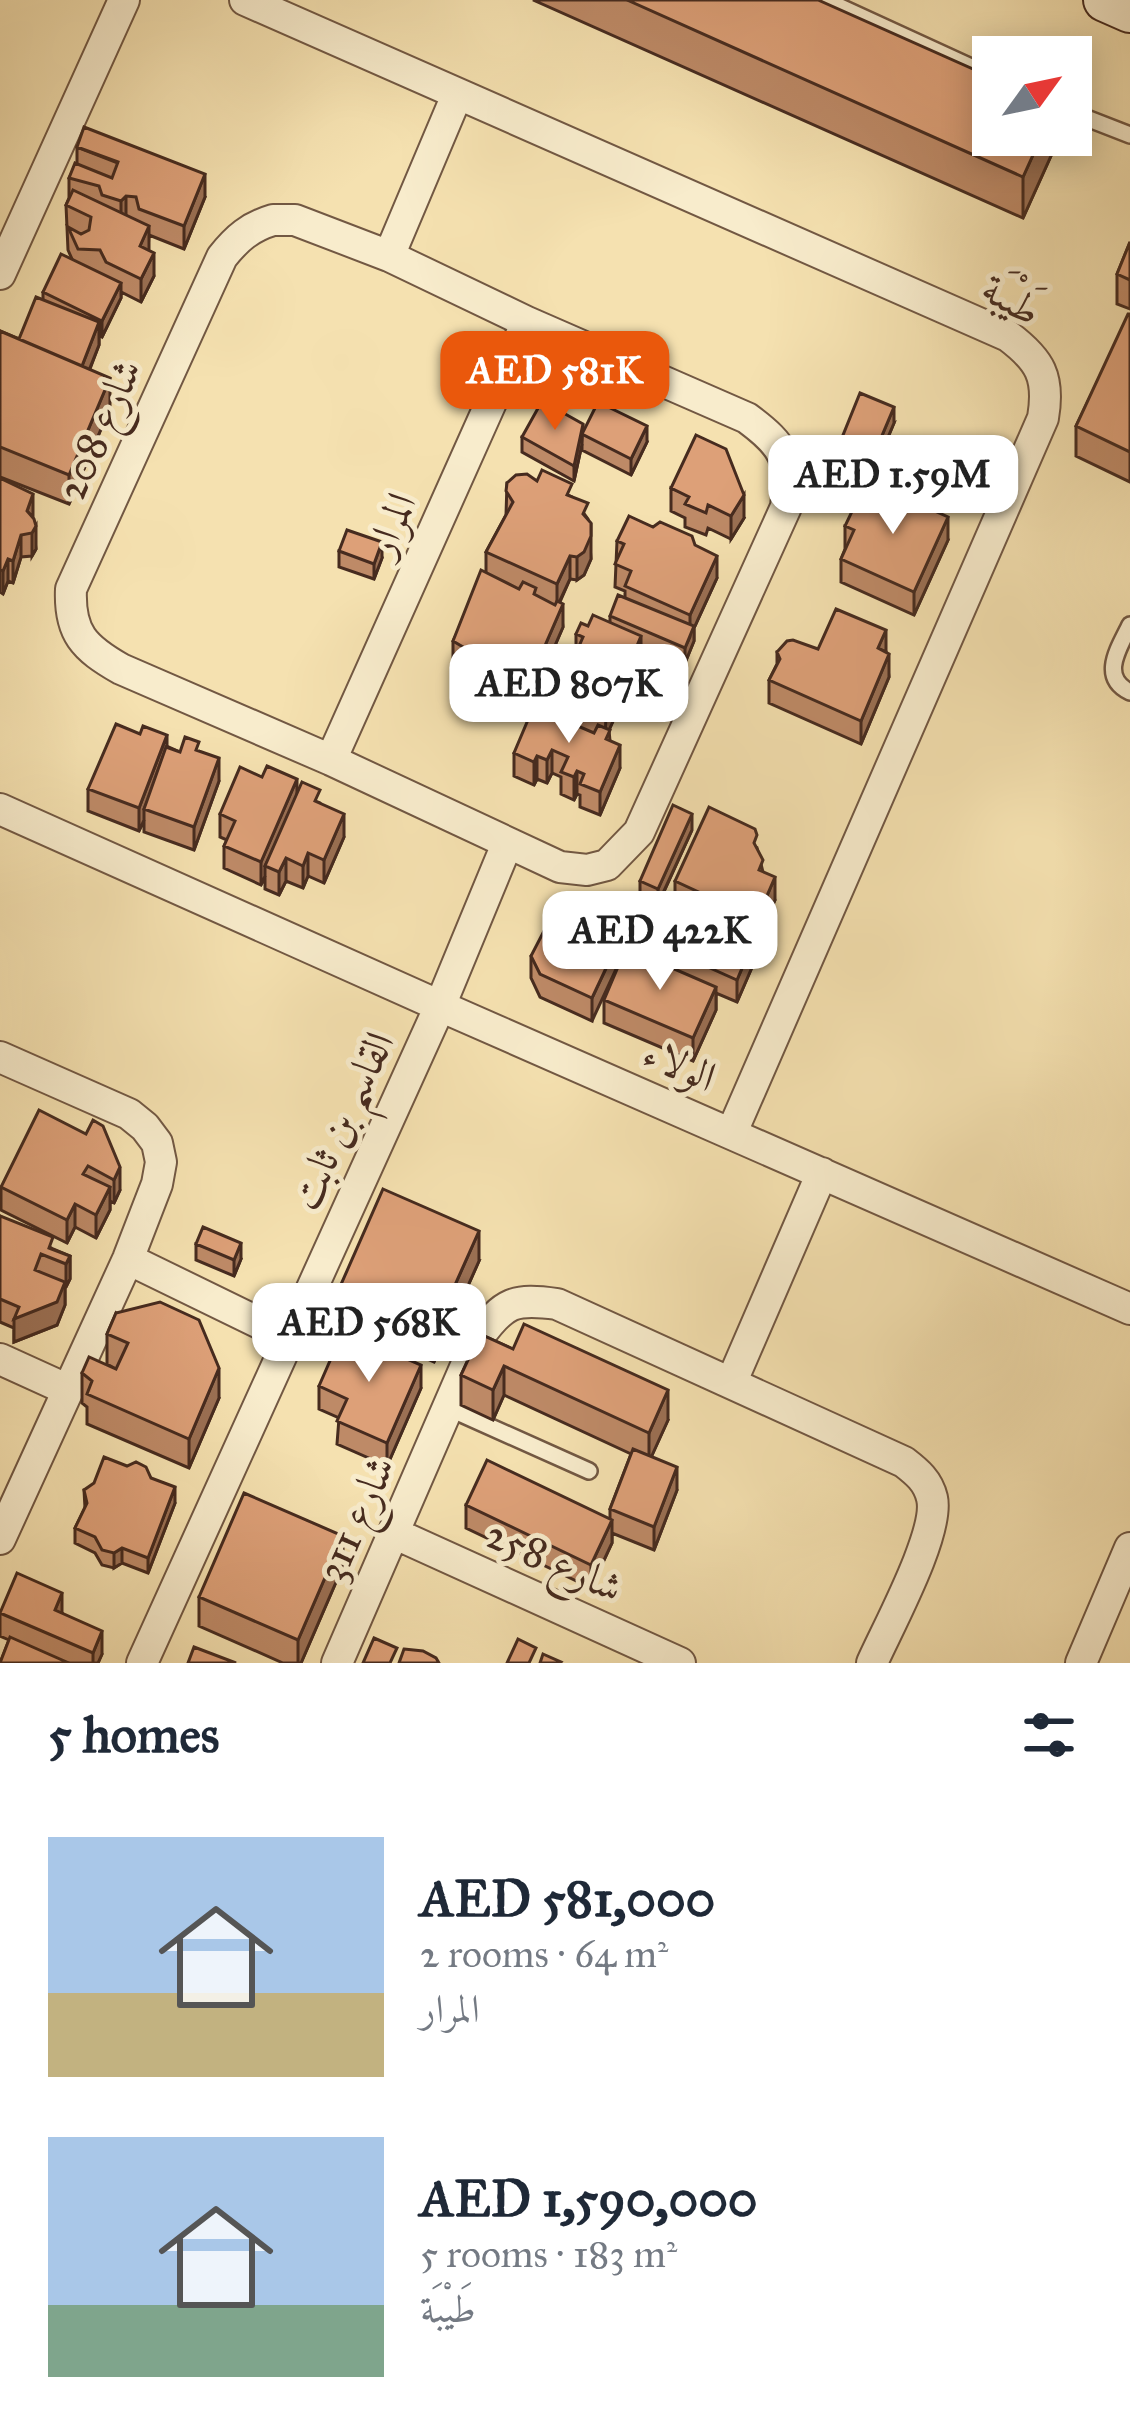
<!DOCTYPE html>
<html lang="en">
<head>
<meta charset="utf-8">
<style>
	:root { --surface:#fff; --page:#f2f2f3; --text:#1f2937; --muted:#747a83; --accent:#ea580c }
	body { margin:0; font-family:"IM FELL Great Primer",Amiri,serif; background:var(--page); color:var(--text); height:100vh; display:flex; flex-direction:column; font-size:45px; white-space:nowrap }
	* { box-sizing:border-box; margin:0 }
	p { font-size:39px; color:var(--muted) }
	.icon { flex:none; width:66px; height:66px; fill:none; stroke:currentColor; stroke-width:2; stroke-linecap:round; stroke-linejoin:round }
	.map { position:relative; height:1663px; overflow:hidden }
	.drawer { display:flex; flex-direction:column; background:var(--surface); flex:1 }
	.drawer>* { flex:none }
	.needle { width:78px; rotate:57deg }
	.fabs { position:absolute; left:972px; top:36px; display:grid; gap:24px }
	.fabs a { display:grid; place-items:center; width:120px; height:120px; border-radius:0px; background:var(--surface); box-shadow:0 6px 30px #0003; font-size:60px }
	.price { position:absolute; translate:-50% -102px; padding:0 27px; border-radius:24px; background:#fff; color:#222; font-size:39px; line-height:78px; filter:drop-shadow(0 3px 6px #0008) }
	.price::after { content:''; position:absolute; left:50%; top:72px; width:36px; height:27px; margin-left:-18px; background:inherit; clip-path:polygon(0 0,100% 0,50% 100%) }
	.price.selected { background:var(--accent); color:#fff }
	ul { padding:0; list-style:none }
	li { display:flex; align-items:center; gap:36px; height:300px; padding:0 48px }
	li span { display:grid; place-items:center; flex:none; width:336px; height:240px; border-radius:0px; color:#555 }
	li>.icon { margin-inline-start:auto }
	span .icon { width:144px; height:144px; fill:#fffc; stroke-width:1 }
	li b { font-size:51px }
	h2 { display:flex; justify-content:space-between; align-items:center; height:144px; padding:0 48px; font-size:51px }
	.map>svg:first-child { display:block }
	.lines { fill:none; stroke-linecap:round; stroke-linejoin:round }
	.lane-casing { stroke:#725843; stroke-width:20 }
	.street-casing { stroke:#725843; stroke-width:34 }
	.secondary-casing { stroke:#462b1f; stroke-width:46 }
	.lane { stroke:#f8eccc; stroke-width:15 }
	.street { stroke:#f8eccc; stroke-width:30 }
	.secondary { stroke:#f8eccc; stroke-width:42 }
	.wall { fill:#be8a67; stroke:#462b1f; stroke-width:3 }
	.shaded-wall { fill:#9b7054; stroke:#462b1f; stroke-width:3 }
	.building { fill:#dda078; stroke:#462b1f; stroke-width:3 }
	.labels { text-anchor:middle; stroke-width:10; stroke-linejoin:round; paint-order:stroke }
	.street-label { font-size:42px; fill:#462b1f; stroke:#f8eccc }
</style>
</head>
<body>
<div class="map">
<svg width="1130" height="1663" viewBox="0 0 1130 1663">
	<rect width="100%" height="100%" fill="#f5e1b0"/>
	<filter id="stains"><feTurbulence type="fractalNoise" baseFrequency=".00167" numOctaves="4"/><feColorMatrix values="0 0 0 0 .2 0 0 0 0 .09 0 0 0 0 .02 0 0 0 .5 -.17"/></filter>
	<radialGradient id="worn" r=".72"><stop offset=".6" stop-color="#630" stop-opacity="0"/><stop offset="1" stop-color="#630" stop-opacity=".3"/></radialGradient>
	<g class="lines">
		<defs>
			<path id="lane" d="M 825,0 L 993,77
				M 1071,112 L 1130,135
				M 1130,625 C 1119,648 1099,677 1130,692
				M 448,1408 L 589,1471"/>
			<path id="street" d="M 245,0 L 1008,336 C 1040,360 1050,377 1043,418 L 732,1132
				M 273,220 L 295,220 L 389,256 L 527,322 L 747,418 C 786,447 791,459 786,507 L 639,832 L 607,865 L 587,870 L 560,867 L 331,760 L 121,669 C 84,648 69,633 71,589 L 222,257 C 237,238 250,227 273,220 Z
				M 389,256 L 457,95
				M 0,274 L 124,0
				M 331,760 L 527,322
				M 0,809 L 440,1006 L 1130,1309
				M 0,1057 L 129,1114 L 145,1127 L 157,1143 L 161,1162 L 157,1184 L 128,1259 L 0,1539
				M 128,1259 L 288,1337
				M 0,1359 L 66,1389
				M 732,1381 L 822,1173
				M 396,1534 L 680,1663
				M 142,1663 L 440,1006 L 507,844
				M 337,1663 L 478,1338 C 504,1302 514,1298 557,1304 L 904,1462 C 917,1472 928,1481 932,1498 C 940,1532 888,1627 872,1663
				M 1081,1663 L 1130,1548"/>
			<path id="secondary" d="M 1105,0 L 1130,11"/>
		</defs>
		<use href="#lane" class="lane-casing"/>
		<use href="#street" class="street-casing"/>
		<use href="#secondary" class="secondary-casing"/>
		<use href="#lane" class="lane"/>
		<use href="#street" class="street"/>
		<use href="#secondary" class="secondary"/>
	</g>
	<path class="wall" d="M 533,0 L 818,0 L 1055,135 L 1055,147 L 1023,218 Z
		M 77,147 L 205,197 L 184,249 L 149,235 L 148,250 L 154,276 L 141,302 L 121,292 L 121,298 L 102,337 L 99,335 L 99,345 L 90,369 L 110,408 L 69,504 L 0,477 L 0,331 L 19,339 L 43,300 L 43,292 L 72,259 L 68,250 L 66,205 L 69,198 L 69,178 L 77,164 Z
		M 1130,242 L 1130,309 L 1117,304 L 1117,274 Z
		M 1130,314 L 1130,482 L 1076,456 L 1076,426 Z
		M 894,423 L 870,480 L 837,466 L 837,450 Z
		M 583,432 L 647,442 L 631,475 L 582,450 L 582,444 L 574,481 L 522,452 L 522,437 Z
		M 0,478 L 32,517 L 36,549 L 32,556 L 21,557 L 13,583 L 8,581 L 3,594 L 0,592 Z
		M 537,481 L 572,497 L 588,519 L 591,559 L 584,575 L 577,580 L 570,579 L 560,602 L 563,627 L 530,703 L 505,693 L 494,698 L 479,688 L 470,674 L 453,664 L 453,641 L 486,572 L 486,552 L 506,515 L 507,483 Z
		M 671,488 L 744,518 L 731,539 L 708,528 L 706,535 L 685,527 L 685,518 L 671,511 Z
		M 845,526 L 948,540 L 914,615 L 841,582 L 841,559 L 845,549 Z
		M 617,541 L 695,545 L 717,578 L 694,628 L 694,641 L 685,663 L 641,645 L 641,659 L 634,676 L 626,673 L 621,683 L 610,678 L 608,682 L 614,719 L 609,730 L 610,741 L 620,768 L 600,815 L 580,807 L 580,795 L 577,794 L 574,800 L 561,794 L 561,777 L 552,773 L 547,783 L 537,779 L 534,785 L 514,776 L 514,753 L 548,714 L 557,707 L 555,678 L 568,671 L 576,652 L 576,634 L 588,626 L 610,622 L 610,616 L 625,597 L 625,591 L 615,587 Z
		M 339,551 L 382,558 L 374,579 L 339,567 Z
		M 818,649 L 886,652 L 889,677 L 861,744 L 769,703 L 769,680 L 777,664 L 777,652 Z
		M 140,734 L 180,752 L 199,751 L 219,781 L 194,850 L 144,832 L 144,820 L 139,831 L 88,811 L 88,789 Z
		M 297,793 L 320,803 L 344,837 L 324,883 L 308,876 L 303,888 L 286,881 L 279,895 L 265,889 L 265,876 L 261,885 L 224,868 L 224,846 L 227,840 L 220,837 L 220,814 Z
		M 692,830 L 663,894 L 675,900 L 675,881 L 757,848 L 763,872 L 775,900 L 756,942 L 756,958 L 737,1002 L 716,993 L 716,1010 L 693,1061 L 604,1023 L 604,1000 L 641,955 L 641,941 L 639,940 L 639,917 L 653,906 L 654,903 L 640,896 L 640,881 Z
		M 577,913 L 604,925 L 592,1021 L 540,997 L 531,978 L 531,956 Z
		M 86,1134 L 120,1190 L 114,1203 L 110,1201 L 110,1210 L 96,1238 L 75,1227 L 67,1243 L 1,1210 L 1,1187 Z
		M 0,1216 L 53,1249 L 70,1256 L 70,1279 L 66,1287 L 65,1287 L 65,1305 L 57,1325 L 14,1342 L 14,1328 L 0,1322 Z
		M 196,1244 L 241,1259 L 234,1276 L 196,1260 Z
		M 479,1261 L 434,1362 L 339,1319 L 339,1289 Z
		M 116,1313 L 219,1398 L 189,1468 L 87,1424 L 87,1407 L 82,1403 L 82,1373 L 116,1369 L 107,1364 L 107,1334 Z
		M 480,1334 L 668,1420 L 651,1457 L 677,1490 L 654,1550 L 612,1533 L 612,1543 L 591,1588 L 466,1528 L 466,1505 L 610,1519 L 610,1509 L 631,1454 L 504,1395 L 493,1420 L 461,1405 L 461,1375 Z
		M 382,1348 L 421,1388 L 387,1466 L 337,1444 L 339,1418 L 319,1409 L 319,1386 Z
		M 151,1478 L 175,1503 L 148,1573 L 122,1563 L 114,1568 L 102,1565 L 95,1553 L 75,1543 L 75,1528 L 85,1508 L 84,1490 Z
		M 343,1566 L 301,1663 L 283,1663 L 199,1626 L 199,1597 Z
		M 0,1612 L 62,1613 L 102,1654 L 98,1663 L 0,1663 L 9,1640 L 0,1636 Z"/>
	<path class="shaded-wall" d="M 1042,135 L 1055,135 L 1055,147 L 1023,218 L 1023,177 Z
		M 205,174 L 205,197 L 184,249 L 184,226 Z
		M 126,196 L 126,219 L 121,224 L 121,201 Z
		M 149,226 L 149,249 L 140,269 L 140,246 Z
		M 154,253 L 154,276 L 141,302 L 141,279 Z
		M 121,283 L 121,298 L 102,337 L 102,321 Z
		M 99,322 L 99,345 L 82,388 L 82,366 Z
		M 110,378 L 110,408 L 69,504 L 69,475 Z
		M 894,407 L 894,423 L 870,480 L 870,464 Z
		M 583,424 L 582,444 L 574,481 L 574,466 Z
		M 647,426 L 647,442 L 631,475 L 631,459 Z
		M 33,494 L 33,517 L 27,511 Z
		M 744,495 L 744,518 L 731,539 L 731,516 Z
		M 948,517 L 948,540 L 914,615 L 914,592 Z
		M 591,523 L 591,559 L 584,575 L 577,580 L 577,557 Z
		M 36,526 L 36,549 L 32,556 L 32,533 Z
		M 21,535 L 21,557 L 13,583 L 13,561 Z
		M 382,542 L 382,558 L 374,579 L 374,564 Z
		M 570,556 L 570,579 L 557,607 L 557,584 Z
		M 717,556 L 717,578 L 694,628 L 694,641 L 685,663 L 685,648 L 690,637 L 690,615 Z
		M 8,559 L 8,581 L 3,594 L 3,571 Z
		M 563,604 L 563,627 L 530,703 L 530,680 Z
		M 886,630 L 886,652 L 878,648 Z
		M 641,636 L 641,659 L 634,676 L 634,653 Z
		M 626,650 L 626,673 L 621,683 L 621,660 Z
		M 889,654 L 889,677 L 861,744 L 861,721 Z
		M 610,656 L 610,678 L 600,701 L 600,678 Z
		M 505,670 L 505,693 L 494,698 L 494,675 Z
		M 611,683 L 611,703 L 614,697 L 614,719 L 605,739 L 607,693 Z
		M 167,735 L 167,758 L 144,809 L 144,820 L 139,831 L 139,808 Z
		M 620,745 L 620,768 L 600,815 L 600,792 Z
		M 552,750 L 552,773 L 547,783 L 547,760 Z
		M 537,756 L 537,779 L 534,785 L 534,762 Z
		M 219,758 L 219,781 L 194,850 L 194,827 Z
		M 577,771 L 577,794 L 574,800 L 574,777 Z
		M 297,779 L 297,801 L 265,866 L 265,876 L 261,885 L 261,862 Z
		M 344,814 L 344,837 L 324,883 L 324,860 Z
		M 692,814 L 692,830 L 658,904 L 658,889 Z
		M 308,853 L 308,876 L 303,888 L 303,866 Z
		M 286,858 L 286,881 L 279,895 L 279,872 Z
		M 775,877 L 775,900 L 757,942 L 757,919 Z
		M 624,930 L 624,952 L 592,1021 L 592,998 Z
		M 756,935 L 756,958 L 737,1002 L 737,980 Z
		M 716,987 L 716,1010 L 693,1061 L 693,1038 Z
		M 120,1167 L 120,1190 L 114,1203 L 114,1180 Z
		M 110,1187 L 110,1210 L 96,1238 L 96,1215 Z
		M 75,1204 L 75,1227 L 67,1243 L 67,1220 Z
		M 479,1231 L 479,1261 L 434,1362 L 434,1332 Z
		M 241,1243 L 241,1259 L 234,1276 L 234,1260 Z
		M 70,1256 L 70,1279 L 66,1287 L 66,1264 Z
		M 65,1282 L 65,1305 L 57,1325 L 14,1342 L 14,1319 Z
		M 421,1365 L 421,1388 L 387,1466 L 387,1443 Z
		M 504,1366 L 504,1395 L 493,1420 L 493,1390 Z
		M 219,1368 L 219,1398 L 189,1468 L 189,1439 Z
		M 668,1390 L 668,1420 L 649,1462 L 649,1433 Z
		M 677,1467 L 677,1490 L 654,1550 L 654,1527 Z
		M 175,1487 L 175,1503 L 148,1573 L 148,1558 Z
		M 612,1520 L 612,1543 L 591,1588 L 591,1565 Z
		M 343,1536 L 343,1566 L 301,1663 L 298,1663 L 298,1640 Z
		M 122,1548 L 122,1563 L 114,1568 L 114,1553 Z
		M 62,1593 L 62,1616 L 55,1610 Z
		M 102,1631 L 102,1654 L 98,1663 L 93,1663 L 93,1653 Z"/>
	<path class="building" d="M 627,0 L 818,0 L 993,78 L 993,135 L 1042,135 L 1023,177 Z
		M 84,127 L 205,174 L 184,226 L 139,209 L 136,197 L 126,196 L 121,201 L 102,195 L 99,186 L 69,178 L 75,163 L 112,178 L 118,162 L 77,147 Z
		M 73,190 L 149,226 L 140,246 L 154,253 L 141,279 L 106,262 L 100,250 L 78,249 L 68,227 L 81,234 L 89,230 L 91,217 L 66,205 Z
		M 1130,242 L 1130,280 L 1117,274 Z
		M 61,254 L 121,283 L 102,321 L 43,292 Z
		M 36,297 L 99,322 L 82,366 L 19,339 Z
		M 1128,314 L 1130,314 L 1130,452 L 1076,426 Z
		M 0,331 L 110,378 L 69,475 L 0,447 Z
		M 860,393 L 894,407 L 870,464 L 837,450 Z
		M 542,401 L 583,424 L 574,466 L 522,437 Z
		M 598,402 L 647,426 L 631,459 L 582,434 Z
		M 696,435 L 726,449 L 744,495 L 731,516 L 708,505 L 706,513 L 685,504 L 689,497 L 671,488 Z
		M 542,470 L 572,484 L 567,495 L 588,503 L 583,514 L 591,523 L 591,536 L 584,552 L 577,557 L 570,556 L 557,584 L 486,552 L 513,502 L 506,491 L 507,483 L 516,475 L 527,474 L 537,481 Z
		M 0,478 L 33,494 L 27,511 L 34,519 L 36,526 L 32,533 L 21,535 L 13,561 L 8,559 L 3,571 L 0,569 Z
		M 875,484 L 948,517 L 914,592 L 841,559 L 854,530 L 845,526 L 857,501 L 866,505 Z
		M 629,516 L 653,527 L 660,522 L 692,536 L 695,545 L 717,556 L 690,615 L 625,586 L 631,571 L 615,564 L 624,544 L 617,541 Z
		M 347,530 L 382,542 L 374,564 L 339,551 Z
		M 481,570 L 519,589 L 523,582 L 536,588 L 534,594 L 555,605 L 557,601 L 563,604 L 530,680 L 505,670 L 494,675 L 479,665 L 470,651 L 453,641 Z
		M 618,595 L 694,626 L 685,648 L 610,616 Z
		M 836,609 L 886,630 L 878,648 L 889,654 L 861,721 L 769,680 L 780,659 L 777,652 L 787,641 L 793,640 L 818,649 Z
		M 593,615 L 641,636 L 634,653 L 626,650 L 621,660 L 610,656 L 600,678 L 611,683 L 607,693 L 614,697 L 605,716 L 557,694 L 562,681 L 555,678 L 560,668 L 568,671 L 583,637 L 576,634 L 581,623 L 588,626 Z
		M 552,704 L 563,709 L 559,718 L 594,733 L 598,725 L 610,730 L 606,739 L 620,745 L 600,792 L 580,784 L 584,774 L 577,771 L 574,777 L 561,772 L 568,757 L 552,750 L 547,760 L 537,756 L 534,762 L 514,753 L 533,708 L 548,714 Z
		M 116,724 L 140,734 L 143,726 L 167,735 L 139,808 L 88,789 Z
		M 185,737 L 199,742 L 196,750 L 219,758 L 194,827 L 144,809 L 166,747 L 180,752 Z
		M 267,766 L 297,779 L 261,862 L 224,846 L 235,821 L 220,814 L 240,767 L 262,777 Z
		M 302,782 L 320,790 L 315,801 L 344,814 L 324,860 L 308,853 L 303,866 L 286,858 L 279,872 L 265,866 Z
		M 673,805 L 692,814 L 658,889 L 640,881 Z
		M 709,807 L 755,829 L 757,835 L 754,843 L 763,860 L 759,870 L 775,877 L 757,919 L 675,881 Z
		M 659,892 L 756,935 L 737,980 L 641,937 L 648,921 L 639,917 L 645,902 L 653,906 Z
		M 560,900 L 577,908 L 576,913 L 604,925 L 606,921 L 624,930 L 592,998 L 540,974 L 531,956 Z
		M 626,948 L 716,987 L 693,1038 L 604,1000 Z
		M 39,1110 L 86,1134 L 93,1120 L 103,1126 L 120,1167 L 114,1180 L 88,1166 L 83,1174 L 110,1187 L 96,1215 L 75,1204 L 67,1220 L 1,1187 Z
		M 383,1189 L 479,1231 L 434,1332 L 339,1289 Z
		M 0,1216 L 53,1237 L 49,1248 L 70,1256 L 66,1264 L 41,1254 L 35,1270 L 65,1282 L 57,1302 L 14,1319 L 19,1307 L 0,1299 Z
		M 203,1227 L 241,1243 L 234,1260 L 196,1244 Z
		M 160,1302 L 199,1320 L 219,1368 L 189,1439 L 87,1394 L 92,1381 L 82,1373 L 89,1357 L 116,1369 L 128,1343 L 107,1334 L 116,1313 Z
		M 524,1324 L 668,1390 L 649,1433 L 504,1366 L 493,1390 L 461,1375 L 480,1334 L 513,1349 Z
		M 352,1326 L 382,1339 L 379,1347 L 349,1333 Z
		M 343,1331 L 421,1365 L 387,1443 L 337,1421 L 347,1399 L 319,1386 Z
		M 633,1449 L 677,1467 L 654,1527 L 610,1509 Z
		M 104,1457 L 127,1466 L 136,1462 L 146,1467 L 151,1478 L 175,1487 L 148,1558 L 122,1548 L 114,1553 L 102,1550 L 95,1537 L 75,1528 L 87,1503 L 84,1490 L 94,1483 Z
		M 487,1460 L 612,1520 L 591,1565 L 466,1505 Z
		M 244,1493 L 343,1536 L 298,1640 L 199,1597 Z
		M 17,1573 L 62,1593 L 55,1610 L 102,1631 L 93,1653 L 0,1613 Z
		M 10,1637 L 69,1663 L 0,1663 Z
		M 374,1638 L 397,1648 L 390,1663 L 363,1663 Z
		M 518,1639 L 536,1648 L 529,1663 L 507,1663 Z
		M 194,1647 L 236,1663 L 188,1663 Z
		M 404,1649 L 423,1651 L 436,1658 L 439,1663 L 399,1663 Z
		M 543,1654 L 561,1662 L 560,1663 L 540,1663 Z"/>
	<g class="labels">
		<g class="street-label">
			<text transform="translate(1012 299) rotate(31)" y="15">طَيْبَة</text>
			<text transform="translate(98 429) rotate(-66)" y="15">شارع 208</text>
			<text transform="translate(390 524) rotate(-66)" y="15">المرار</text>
			<text transform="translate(680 1064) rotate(23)" y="15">الولاء</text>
			<text transform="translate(341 1120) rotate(-65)" y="15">القاسم بن ثابت</text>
			<text transform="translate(355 1518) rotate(-66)" y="15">شارع 311</text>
			<text transform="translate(555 1560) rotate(24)" y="15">شارع 258</text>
		</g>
	</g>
	<rect width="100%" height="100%" filter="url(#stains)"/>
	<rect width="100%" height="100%" fill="url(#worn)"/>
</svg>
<div class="fabs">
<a><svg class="needle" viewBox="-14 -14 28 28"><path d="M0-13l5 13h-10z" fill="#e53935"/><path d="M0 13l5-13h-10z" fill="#747a83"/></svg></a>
</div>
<b class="price selected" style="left:555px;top:433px">AED 581K</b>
<b class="price" style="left:893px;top:537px">AED 1.59M</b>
<b class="price" style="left:569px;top:746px">AED 807K</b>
<b class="price" style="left:660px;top:993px">AED 422K</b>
<b class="price" style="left:369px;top:1385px">AED 568K</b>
</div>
<section class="drawer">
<h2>5 homes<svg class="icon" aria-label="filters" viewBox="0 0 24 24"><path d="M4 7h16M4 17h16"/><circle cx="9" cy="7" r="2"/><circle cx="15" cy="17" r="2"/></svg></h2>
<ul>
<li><span style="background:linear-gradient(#a9c7e8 65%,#c2b280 0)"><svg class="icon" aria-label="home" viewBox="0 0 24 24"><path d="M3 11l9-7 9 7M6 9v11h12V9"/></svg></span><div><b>AED 581,000</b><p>2 rooms · 64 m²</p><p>المرار</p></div></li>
<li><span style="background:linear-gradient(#a9c7e8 70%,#7fa58c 0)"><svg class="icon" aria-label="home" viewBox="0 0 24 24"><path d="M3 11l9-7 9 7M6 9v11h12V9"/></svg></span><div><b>AED 1,590,000</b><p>5 rooms · 183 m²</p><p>طَيْبَة</p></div></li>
</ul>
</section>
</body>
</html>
